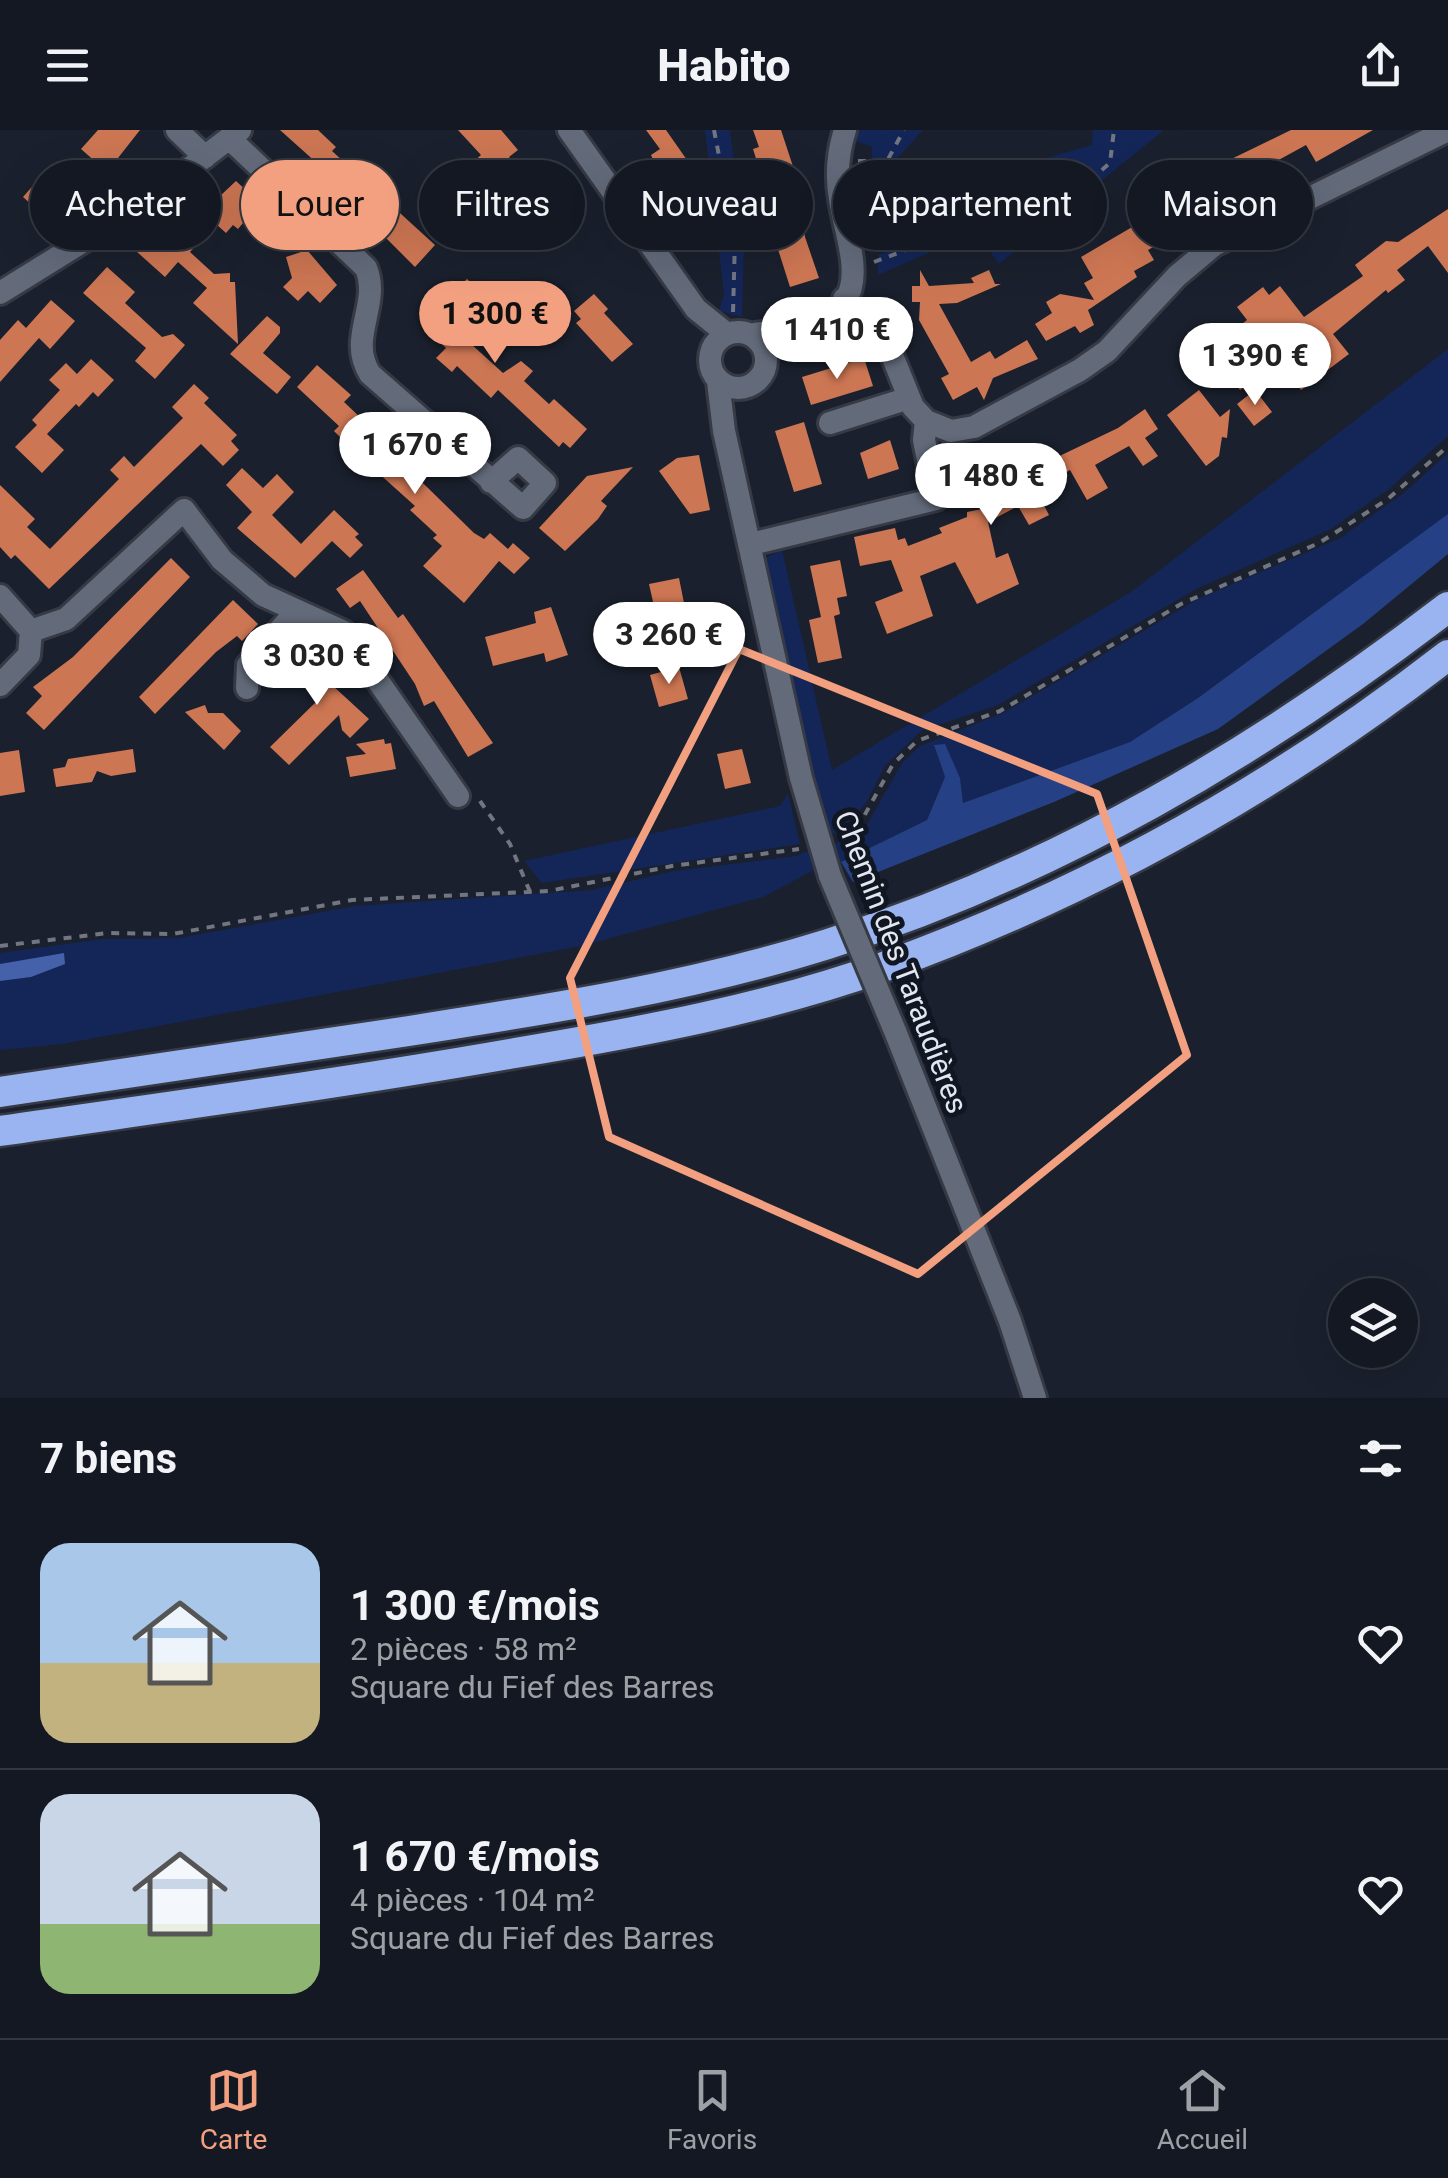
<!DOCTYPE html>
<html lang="fr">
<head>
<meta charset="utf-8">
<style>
	:root { --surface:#141822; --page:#21252f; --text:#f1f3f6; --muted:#9da0a5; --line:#333740; --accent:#f2a080 }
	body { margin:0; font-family:Roboto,sans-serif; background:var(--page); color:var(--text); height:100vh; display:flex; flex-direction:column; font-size:38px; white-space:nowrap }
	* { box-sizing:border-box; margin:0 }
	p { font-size:32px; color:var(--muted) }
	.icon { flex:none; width:55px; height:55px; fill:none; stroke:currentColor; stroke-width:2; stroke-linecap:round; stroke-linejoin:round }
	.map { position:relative; height:1268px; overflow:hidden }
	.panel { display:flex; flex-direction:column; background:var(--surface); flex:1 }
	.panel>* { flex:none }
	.top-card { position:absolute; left:30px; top:30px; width:1390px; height:90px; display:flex; gap:20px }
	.controls { position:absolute; left:1328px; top:1148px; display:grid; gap:20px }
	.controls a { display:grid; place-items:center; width:90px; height:90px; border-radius:50%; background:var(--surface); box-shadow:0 10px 40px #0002,0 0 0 2px var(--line); font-size:50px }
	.price { position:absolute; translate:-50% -85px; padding:0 22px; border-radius:35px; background:#fff; color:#222; font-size:32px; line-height:65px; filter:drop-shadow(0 2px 5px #0008) }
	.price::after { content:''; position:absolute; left:50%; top:60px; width:30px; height:22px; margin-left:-15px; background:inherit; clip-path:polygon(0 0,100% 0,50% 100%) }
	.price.selected { background:var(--accent); color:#111 }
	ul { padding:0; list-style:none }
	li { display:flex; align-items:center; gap:30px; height:250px; padding:0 40px }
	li+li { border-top:2px solid var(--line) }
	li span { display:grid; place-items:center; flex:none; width:280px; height:200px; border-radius:30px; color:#555 }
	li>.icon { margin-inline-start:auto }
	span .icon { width:120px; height:120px; fill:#fffc; stroke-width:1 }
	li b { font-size:42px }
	h2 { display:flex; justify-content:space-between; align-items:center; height:120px; padding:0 40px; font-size:42px }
	.chip { padding:0 35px; border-radius:45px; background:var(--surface); box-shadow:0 10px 40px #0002,0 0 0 2px var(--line); font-size:35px; line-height:90px }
	.chip.selected { background:var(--accent); color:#111 }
	header { display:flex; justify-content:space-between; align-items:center; height:130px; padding:0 40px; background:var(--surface); font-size:45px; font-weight:800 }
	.dock { display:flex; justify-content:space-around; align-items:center; height:140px; border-top:2px solid var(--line); background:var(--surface); font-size:28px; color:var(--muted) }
	.dock a { display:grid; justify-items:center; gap:5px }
	.dock .selected { color:var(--accent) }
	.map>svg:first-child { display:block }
	.green { fill:#142658 }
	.forest { fill:#264085 }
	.water { fill:#4461a9 }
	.building { fill:#cd7653 }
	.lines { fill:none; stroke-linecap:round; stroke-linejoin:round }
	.minor-casing { stroke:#363a45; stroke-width:28 }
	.highway-casing { stroke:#363a45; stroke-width:35 }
	.path { stroke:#717681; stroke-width:4; stroke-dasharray:8 8; stroke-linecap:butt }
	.minor { stroke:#636b7b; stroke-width:22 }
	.highway { stroke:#99b4f1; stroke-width:30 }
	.minor-bridge-casing { stroke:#363a45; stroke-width:28; stroke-linecap:butt }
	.minor-bridge { stroke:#636b7b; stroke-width:22 }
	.marked { fill:none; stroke:#f2a080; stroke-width:8; stroke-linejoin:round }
	.labels { text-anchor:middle; stroke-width:10; stroke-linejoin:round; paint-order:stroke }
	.street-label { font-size:30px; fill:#e2e7f0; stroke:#111623 }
</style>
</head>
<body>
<header><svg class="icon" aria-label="menu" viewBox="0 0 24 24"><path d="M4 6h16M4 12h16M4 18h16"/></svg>Habito<svg class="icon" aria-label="share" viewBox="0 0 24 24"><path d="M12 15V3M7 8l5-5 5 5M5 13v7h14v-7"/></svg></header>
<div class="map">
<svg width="1448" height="1268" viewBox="0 0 1448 1268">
	<rect width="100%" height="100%" fill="#1a202d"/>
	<path class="green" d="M 705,0 L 730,0 L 744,115 L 742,187 L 719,181 L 724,165 Z
		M 859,0 L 923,0 L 878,50 L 869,101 L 862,78 L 861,43 L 872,40 L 872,17 L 855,11 Z
		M 1093,0 L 1164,0 L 999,134 L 977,102 L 878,145 L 878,125 L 969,88 L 993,43 L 1092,15 Z
		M 1448,219 L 1448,306 L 1389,359 L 1331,399 L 1196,459 L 998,575 L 921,601 L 885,636 L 866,673 L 845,699 L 826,707 L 763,429 L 782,420 L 832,640 L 1131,462 Z
		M 1448,323 L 1448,385 L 1198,568 L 1130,612 L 963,673 L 960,648 L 934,616 L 945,647 L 927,690 L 841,732 L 830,716 L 865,698 L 902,633 L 920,616 L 1003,583 L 1198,469 L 1340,408 L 1405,362 Z
		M 788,664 L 800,714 L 542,753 L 524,731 L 780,676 Z
		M 810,720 L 814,740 L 763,767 L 581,816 L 63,914 L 0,920 L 0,823 L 103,809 L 178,808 L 355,776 L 592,760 L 674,741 L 796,726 Z"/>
	<path class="forest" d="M 1448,384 L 1448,424 L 1363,494 L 1218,599 L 1054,672 L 853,752 L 841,732 L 927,690 L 945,647 L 934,615 L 945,614 L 960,648 L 963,673 L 1130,612 L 1198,568 Z"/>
	<path class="water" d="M 1039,37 L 1060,47 L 1061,67 L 1044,84 L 1024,89 L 1007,72 L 1011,50 Z
		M 64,823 L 65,834 L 31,847 L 0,851 L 0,834 Z"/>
	<path class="building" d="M 98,0 L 140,0 L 107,42 L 81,19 Z
		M 280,0 L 318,0 L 336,17 L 332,21 L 435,115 L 415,137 L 348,70 L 345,74 L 331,60 L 338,52 Z
		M 458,0 L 501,0 L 518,20 L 509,27 L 540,72 L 544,69 L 556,86 L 531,104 L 503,64 L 498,67 L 485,48 L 476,56 L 463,41 L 481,25 Z
		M 646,0 L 666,0 L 701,50 L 679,67 L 654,32 L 651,25 L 660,19 Z
		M 753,0 L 781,0 L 807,79 L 801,81 L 805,107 L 819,148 L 790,157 L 769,91 L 775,89 L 753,19 L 759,17 Z
		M 1291,0 L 1373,0 L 1316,32 L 1306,15 L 1275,32 L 1284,47 L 1264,58 L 1256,44 L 1220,64 L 1227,76 L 1148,120 L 1154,130 L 1134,141 L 1137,147 L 1088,180 L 1094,195 L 1080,203 L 1075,196 L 1046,211 L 1035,194 L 1052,183 L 1046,172 L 1060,164 L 1094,170 L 1084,153 L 1093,148 L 1081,127 L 1226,42 L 1221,34 Z
		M 932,29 L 955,81 L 923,95 L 915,80 L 923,77 L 906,40 Z
		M 52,34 L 71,51 L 42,84 L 23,67 Z
		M 236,51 L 259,72 L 252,80 L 260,88 L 249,98 L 243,93 L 238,99 L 233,95 L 226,103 L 216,94 L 190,122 L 214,144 L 230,143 L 230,152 L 235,152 L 238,214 L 193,173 L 207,158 L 178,132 L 165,147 L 136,121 L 174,90 L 180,96 L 198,77 L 203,82 Z
		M 704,76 L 708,109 L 695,118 L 669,81 Z
		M 1448,79 L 1448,143 L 1428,116 L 1397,140 L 1405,150 L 1388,163 L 1386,160 L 1333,204 L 1349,224 L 1301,260 L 1292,247 L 1315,229 L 1288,195 L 1280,201 L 1277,197 L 1241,225 L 1258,247 L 1240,260 L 1208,221 L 1247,190 L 1237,177 L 1263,157 L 1269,165 L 1280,156 L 1304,187 L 1363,146 L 1355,135 L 1386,111 L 1398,112 Z
		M 307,120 L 337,155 L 320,173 L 308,161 L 298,171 L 283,157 L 292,148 L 286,127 Z
		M 107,137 L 135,162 L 125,173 L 162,207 L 173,204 L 185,215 L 155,249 L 135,231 L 146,218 L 83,163 Z
		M 920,140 L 929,156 L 974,153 L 971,148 L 989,140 L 995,154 L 1001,154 L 957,173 L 939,174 L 971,232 L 990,221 L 995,229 L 1027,210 L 1038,229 L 993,248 L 984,270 L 977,257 L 953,270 L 941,248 L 949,244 L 919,190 L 920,172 L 912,172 L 912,156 L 920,156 Z
		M 467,149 L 490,170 L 459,203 L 503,243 L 521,231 L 533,241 L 524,251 L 549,274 L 554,269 L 587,299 L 570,318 L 563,312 L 559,317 L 498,260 L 491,268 L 457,236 L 452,242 L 436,228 L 446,218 L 420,193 Z
		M 594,164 L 608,179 L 604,183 L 633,214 L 612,232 L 576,193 L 581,189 L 574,181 Z
		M 51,170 L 75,191 L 50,219 L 39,208 L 0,252 L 0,210 L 18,190 L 26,198 Z
		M 267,186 L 280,197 L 280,203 L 263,223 L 291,247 L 277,264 L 230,224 Z
		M 864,228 L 873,256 L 811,275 L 802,247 Z
		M 91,229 L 114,250 L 98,267 L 93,262 L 79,277 L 76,274 L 47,304 L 64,320 L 42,343 L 15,317 L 37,295 L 32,290 L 60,260 L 49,250 L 66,233 L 77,244 Z
		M 317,235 L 351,265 L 344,272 L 385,311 L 383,314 L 474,403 L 484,409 L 490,403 L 508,419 L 513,413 L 530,428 L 514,444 L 499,431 L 464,473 L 423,436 L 442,416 L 433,408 L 437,405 L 410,380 L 415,376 L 375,340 L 372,344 L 353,327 L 356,323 L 334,301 L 339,296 L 297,257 Z
		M 194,254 L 209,268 L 204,273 L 237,305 L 231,311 L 239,320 L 223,336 L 201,314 L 49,459 L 15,425 L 11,429 L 0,417 L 0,355 L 35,389 L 27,397 L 50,419 L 119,349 L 110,340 L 124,326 L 134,337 L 183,288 L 172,277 Z
		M 1199,260 L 1220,287 L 1230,279 L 1227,308 L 1222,307 L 1219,326 L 1206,336 L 1167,285 Z
		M 1255,260 L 1272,282 L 1254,296 L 1237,274 Z
		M 1145,279 L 1158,299 L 1145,308 L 1158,326 L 1143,336 L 1129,316 L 1095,335 L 1108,358 L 1087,370 L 1070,340 L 1036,360 L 1049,385 L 1029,395 L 1018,376 L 988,392 L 996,428 L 1008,423 L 1019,454 L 977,474 L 955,432 L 920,446 L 933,486 L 887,504 L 875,472 L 903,461 L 891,430 L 860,436 L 854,407 L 895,398 L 898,410 L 905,408 L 908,416 L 942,403 L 939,398 L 967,387 L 967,382 L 1002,375 L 996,362 L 1026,342 L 1118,298 Z
		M 804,292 L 822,354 L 794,362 L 775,301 Z
		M 890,310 L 899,339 L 868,349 L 860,323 Z
		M 699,325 L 710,380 L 690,384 L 659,341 L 677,328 Z
		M 633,337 L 601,371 L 607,376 L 598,389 L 565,421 L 539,398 L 587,346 Z
		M 242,338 L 263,358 L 277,344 L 294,362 L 272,385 L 301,414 L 334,380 L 359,404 L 355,407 L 363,415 L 350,428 L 332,411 L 295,448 L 237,398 L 252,382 L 226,355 Z
		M 171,428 L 190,447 L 44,600 L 26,583 L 42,566 L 33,557 L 73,527 Z
		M 840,430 L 847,466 L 837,468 L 840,484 L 834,486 L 842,528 L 818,533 L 809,490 L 821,487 L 810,436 Z
		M 363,440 L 398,488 L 403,484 L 493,613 L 468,627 L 434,571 L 424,576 L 415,554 L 360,471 L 350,478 L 336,459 Z
		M 679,448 L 687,488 L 658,494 L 649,454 Z
		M 233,470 L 258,494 L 242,511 L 237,506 L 216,522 L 155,584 L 139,567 Z
		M 551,477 L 568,525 L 546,532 L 544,523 L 493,536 L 485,507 L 536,493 L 534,482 Z
		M 306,512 L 330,535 L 320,544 L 369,589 L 350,608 L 342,600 L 339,585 L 289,635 L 270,617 L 321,567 L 286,532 Z
		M 679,537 L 688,569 L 659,577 L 650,545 Z
		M 205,575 L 208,583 L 223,583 L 241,601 L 224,620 L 185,582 Z
		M 384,609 L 385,614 L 391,613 L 396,639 L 350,647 L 346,627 L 366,624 L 356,614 Z
		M 133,619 L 136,642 L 111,646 L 97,641 L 92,652 L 56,657 L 53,639 L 65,637 L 68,629 Z
		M 742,619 L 751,653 L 725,659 L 717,624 Z
		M 19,620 L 25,662 L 0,666 L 0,623 Z"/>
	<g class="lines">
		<defs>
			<path id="minor" d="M 177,0 L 205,27
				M 569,0 L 696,179 L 727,204
				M 230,9 L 366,138 C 381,175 347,208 370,244 L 523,378 L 545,353 L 518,328 L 491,352
				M 0,163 L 140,76 L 240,0
				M 844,169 L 883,203 L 913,277 L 926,291 L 951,301 L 974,297 L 1080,240 L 1107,221 L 1177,146 L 1214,115 L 1448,0
				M710 230a28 28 0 1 1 56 0a28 28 0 1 1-56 0Z
				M 751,205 C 766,201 781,203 796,200 C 879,179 849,125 840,69 C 836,46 838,22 845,0
				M 718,251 L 724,301 L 801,648 L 830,746
				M 830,293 L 909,268
				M 751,414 L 936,369 L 924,310 L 926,291
				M 0,466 L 31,501 L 29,525 L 0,555
				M 31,501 L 66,489 L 184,380 L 222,430 L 263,465 L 344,502 L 458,666
				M 247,558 L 248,535 L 296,482
				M 895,901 L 1010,1191 L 1035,1268"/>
			<path id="highway" d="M 0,962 C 136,942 272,922 409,901 C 550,879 691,857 828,814 C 1056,742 1259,622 1448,477
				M 0,1001 C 172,976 344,953 515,923 C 640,902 766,879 886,836 C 1090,762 1277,658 1448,525"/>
		</defs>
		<use href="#minor" class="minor-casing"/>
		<use href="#highway" class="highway-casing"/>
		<path class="path" d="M 714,0 L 735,108 L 733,183
			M 858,31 L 887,31 L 904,0
			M 874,132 L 967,97 L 1004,103 L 1036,96 L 1110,33 L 1114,0
			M 480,671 L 510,714 L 530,762
			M 841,706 L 863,688 L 893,634 L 917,611 L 1000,581 L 1181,474 L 1319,413 L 1388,369 L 1448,316
			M 0,816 L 108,803 L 173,804 L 352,770 L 549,761 L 672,736 L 799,719"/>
		<use href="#minor" class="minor"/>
		<use href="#highway" class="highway"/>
		<defs>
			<path id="minor-bridge" d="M 830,746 L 895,901"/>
		</defs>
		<use href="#minor-bridge" class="minor-bridge-casing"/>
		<use href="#minor-bridge" class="minor-bridge"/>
	</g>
	<path class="marked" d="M 739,519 L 1097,664 L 1187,925 L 918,1144 L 609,1007 L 570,848 Z"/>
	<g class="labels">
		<g class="street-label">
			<text transform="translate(901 832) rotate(69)" y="10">Chemin des Taraudières</text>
		</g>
	</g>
</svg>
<div class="controls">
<a><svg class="icon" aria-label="layers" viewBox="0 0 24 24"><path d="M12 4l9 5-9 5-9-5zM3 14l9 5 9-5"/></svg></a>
</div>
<b class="price selected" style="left:495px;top:236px">1 300 €</b>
<b class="price" style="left:837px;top:252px">1 410 €</b>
<b class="price" style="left:1255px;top:278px">1 390 €</b>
<b class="price" style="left:415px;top:367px">1 670 €</b>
<b class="price" style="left:991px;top:398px">1 480 €</b>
<b class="price" style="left:669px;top:557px">3 260 €</b>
<b class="price" style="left:317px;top:578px">3 030 €</b>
<div class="top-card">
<a class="chip">Acheter</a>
<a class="chip selected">Louer</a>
<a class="chip">Filtres</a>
<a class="chip">Nouveau</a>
<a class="chip">Appartement</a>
<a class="chip">Maison</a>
</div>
</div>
<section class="panel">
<h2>7 biens<svg class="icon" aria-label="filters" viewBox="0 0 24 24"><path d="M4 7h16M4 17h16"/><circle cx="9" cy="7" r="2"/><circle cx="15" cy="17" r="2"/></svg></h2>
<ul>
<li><span style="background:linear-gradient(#a9c7e8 60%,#c2b280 0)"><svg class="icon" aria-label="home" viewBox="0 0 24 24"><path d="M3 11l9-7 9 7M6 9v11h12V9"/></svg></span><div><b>1 300 €/mois</b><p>2 pièces · 58 m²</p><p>Square du Fief des Barres</p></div><svg class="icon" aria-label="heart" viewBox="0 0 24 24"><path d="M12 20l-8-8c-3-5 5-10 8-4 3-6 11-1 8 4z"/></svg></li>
<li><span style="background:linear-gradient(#c9d6e8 65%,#8fb573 0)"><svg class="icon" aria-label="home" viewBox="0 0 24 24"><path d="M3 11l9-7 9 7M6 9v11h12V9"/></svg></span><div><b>1 670 €/mois</b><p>4 pièces · 104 m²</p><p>Square du Fief des Barres</p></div><svg class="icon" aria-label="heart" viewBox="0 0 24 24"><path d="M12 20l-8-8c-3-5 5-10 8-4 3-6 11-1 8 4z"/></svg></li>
</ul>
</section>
<nav class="dock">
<a class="selected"><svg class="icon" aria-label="map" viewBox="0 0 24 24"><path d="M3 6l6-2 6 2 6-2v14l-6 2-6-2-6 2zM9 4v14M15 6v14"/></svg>Carte</a>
<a><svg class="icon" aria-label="saved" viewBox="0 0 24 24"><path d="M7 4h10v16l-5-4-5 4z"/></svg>Favoris</a>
<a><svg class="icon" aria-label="home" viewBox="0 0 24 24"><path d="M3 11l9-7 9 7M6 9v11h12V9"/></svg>Accueil</a>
</nav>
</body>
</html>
